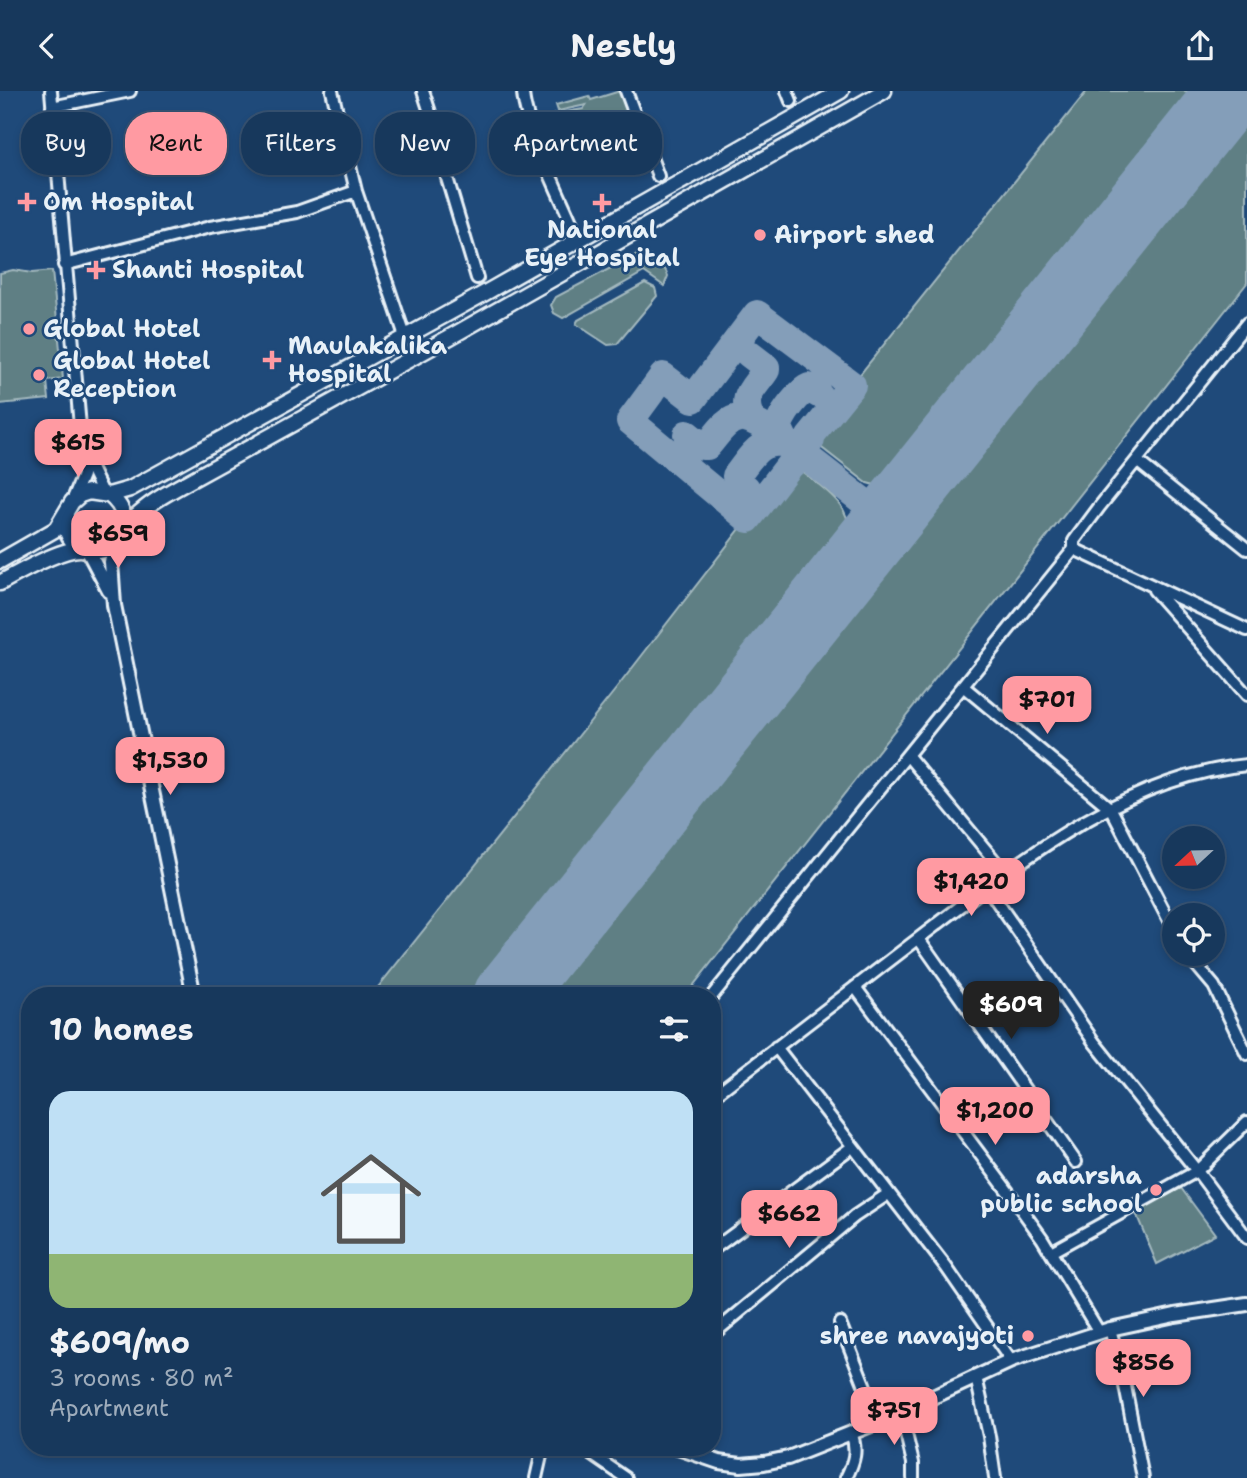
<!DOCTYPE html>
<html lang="en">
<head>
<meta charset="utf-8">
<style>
	:root { --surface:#17385c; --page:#203f62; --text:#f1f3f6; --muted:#9eacbb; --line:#365272; --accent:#ff9aa2 }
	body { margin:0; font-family:"Shantell Sans",sans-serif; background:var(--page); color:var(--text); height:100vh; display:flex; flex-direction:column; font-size:26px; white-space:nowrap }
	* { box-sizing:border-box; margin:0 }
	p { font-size:23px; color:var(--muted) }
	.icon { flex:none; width:38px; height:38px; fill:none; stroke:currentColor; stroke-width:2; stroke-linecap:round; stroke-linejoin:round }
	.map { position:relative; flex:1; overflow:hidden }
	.drawer { position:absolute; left:21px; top:896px; width:700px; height:469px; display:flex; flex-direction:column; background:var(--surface); border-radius:28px; box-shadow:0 4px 10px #0003,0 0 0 2px var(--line) }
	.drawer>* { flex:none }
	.hud { position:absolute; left:21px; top:21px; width:700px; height:63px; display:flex; gap:14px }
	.needle { width:46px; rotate:248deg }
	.tools { position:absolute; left:1162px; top:735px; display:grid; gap:14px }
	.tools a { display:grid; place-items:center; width:63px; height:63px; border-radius:50%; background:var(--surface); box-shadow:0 4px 10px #0003,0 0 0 2px var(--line); font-size:35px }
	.price { position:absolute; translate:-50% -60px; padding:0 16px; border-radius:14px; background:var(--accent); color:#111; font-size:23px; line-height:46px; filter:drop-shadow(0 2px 4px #0008) }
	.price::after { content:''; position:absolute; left:50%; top:42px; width:21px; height:16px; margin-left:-10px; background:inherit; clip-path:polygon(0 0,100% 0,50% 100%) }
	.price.on { background:#222; color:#fff }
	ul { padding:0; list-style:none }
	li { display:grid; align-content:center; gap:14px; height:371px; padding:0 28px }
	li span { display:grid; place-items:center; height:217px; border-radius:21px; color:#555 }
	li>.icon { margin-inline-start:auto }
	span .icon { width:126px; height:126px; fill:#fffc; stroke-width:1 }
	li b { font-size:30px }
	h2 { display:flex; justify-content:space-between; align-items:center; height:84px; padding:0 28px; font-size:30px }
	.tag { padding:0 24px; border-radius:28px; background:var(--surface); box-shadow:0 4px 10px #0003,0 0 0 2px var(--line); font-size:24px; line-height:63px }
	.tag.on { background:var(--accent); color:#111 }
	header { display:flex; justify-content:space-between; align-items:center; height:91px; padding:0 28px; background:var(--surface); font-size:32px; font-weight:700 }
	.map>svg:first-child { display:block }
	.green { fill:#5e7f84; stroke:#a3b8be; stroke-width:2 }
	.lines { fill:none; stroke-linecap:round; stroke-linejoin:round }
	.taxiway { stroke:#849eb9; stroke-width:28 }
	.runway { stroke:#849eb9; stroke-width:68 }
	.minor-casing { stroke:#e8f1f8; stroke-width:16 }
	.major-casing { stroke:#e8f1f8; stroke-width:18 }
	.highway-casing { stroke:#e8f1f8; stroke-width:19 }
	.minor { stroke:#1f4a7a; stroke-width:10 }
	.major { stroke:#1f4a7a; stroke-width:12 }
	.highway { stroke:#1f4a7a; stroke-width:14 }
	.poi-dot { fill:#ff9aa2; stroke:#1f4a7a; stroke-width:2.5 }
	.labels { text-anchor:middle; stroke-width:5; stroke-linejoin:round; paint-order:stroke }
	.poi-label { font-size:24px; font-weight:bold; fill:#e8f1f8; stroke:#1f4a7a; text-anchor:start }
</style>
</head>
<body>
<header><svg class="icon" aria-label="back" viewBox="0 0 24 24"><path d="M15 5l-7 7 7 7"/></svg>Nestly<svg class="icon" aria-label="share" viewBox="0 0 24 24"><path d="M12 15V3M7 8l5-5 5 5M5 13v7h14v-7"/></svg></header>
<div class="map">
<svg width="1247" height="1387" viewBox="0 0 1247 1387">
	<rect width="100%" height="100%" fill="#1f4a7a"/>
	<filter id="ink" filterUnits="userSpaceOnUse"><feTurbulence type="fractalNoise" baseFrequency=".0143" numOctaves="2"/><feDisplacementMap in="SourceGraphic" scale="14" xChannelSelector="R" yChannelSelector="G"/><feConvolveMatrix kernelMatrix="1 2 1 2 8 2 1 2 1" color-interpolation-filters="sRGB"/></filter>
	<g filter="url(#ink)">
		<path class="green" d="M 620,0 L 630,25 L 581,58 L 568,62 L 555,23 L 583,18 L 586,14 L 558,20 L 556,14 L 589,5 L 591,9 Z
			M 1087,0 L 1208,0 L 900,385 C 891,394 879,396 867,392 L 809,347 Z
			M 1247,23 L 1247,192 L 685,905 L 544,905 Z
			M 639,162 C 650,162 665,174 668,185 L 664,195 L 644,181 L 563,227 L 554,222 L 551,214 L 556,206 Z
			M 13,179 L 32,182 L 52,180 L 63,288 L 47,290 L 49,308 L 0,313 L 0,182 Z
			M 645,192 L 655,197 L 657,205 L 617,253 L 608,254 L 576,233 L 578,229 Z
			M 791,372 C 817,394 860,414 846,453 L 485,905 L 371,905 L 616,598 Z
			M 1181,1097 L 1215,1143 L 1157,1173 L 1135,1120 Z"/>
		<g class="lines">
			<path class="taxiway" d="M 757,223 L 852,294 L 809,347 L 811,349 L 792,373 L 791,372 L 748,428 L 630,330 L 663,285 L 693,308 Z
				M 749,263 L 766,276 L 766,279 C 754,298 739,305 752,329
				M 687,343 L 702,355 L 707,355 C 716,346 724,329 739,327 C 759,324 844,396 864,411 C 880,419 893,417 906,406
				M 746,397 L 737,390 L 736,385 C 752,365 758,348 786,352 C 784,347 780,341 779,336 C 779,326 801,299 809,296 L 818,303
				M 864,411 C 877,427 875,441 865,458"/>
			<path class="runway" d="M 507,905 L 1231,0"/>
			<defs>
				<path id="minor" d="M 51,0 L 82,359 L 83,384 L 73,408
					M 332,0 L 356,100 L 405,245
					M 423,0 L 441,55 L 447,87 L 477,187
					M 523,0 C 523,30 559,102 572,133
					M 626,0 L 658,85
					M 787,0 L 791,10
					M 52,16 L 130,0
					M 64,174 L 210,136 L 297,121 L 356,100
					M 85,365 L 103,402
					M 1137,370 L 1247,458
					M 1074,458 L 1247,539
					M 1154,499 L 1247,604
					M 964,596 L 1111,718 L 1174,839
					M 908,665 L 1005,782
					M 987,796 L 1094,951 L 1197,1080 L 1051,1161
					M 919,848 L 1076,1071
					M 1187,863 L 1214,895 L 1247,963
					M 855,896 L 1021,1118 L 1042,1147 L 1099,1241
					M 712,905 L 1074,458 L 1074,450 L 1100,415 L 1247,232
					M 776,956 L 946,1176 L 1011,1270
					M 712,1006 C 778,955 844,905 910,854 C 1009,779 1119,686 1247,674
					M 1247,1031 L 1197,1080 L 1247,1147
					M 712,1159 L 852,1056
					M 840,1232 L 879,1331
					M 1110,1238 L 1124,1290 L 1143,1387
					M 712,1244 L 855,1125 L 888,1103
					M 976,1286 L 989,1345 L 995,1387
					M 901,1322 L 913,1372 L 913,1387
					M 581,1356 L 626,1387
					M 536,1387 L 543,1356
					M 846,1387 C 854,1371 858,1359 851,1342"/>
				<path id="major" d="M 116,452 L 111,471 L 114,514 L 194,905
					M 88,460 L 109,500
					M 675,1356 L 719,1371 L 741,1374 L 764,1372 L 788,1367 L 879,1331 L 1011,1270 L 1048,1258 L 1110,1238 L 1175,1224 L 1247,1213"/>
				<path id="highway" d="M 109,404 C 122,414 127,427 122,443
					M 66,424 C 63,439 69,449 81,458
					M 0,470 L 56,438 L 72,411 L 80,404 L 89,401 L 109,404 L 130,398 L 485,202 L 841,0
					M 0,492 C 18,482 60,458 80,458 C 89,458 97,463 107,458 C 120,452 125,436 135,426 C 148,413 164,404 180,395 L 450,246 L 884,0"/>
			</defs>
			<use href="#minor" class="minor-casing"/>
			<use href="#major" class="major-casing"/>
			<use href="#highway" class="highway-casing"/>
			<use href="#minor" class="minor"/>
			<use href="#major" class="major"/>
			<use href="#highway" class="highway"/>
		</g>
	</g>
	<g class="poi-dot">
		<path d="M23.5 100.5h7v7h7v7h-7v7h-7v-7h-7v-7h7z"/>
		<path d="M598.5 101.5h7v7h7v7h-7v7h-7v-7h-7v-7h7z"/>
		<circle cx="760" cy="144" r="7"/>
		<path d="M92.5 168.5h7v7h7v7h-7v7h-7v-7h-7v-7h7z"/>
		<circle cx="29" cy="238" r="7"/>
		<path d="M268.5 258.5h7v7h7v7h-7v7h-7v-7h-7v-7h7z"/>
		<circle cx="39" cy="284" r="7"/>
		<circle cx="1156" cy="1099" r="7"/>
		<circle cx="1028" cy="1245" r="7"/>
	</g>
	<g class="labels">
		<g class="poi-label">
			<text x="43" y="119">Om Hospital</text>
			<text x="602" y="147" text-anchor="middle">National<tspan x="602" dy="28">Eye Hospital</tspan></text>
			<text x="774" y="152">Airport shed</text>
			<text x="112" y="187">Shanti Hospital</text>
			<text x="43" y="246">Global Hotel</text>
			<text x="288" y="263">Maulakalika<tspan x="288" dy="28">Hospital</tspan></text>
			<text x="53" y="278">Global Hotel<tspan x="53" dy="28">Reception</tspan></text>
			<text x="1142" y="1093" text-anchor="end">adarsha<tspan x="1142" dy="28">public school</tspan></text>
			<text x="1014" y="1253" text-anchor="end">shree navajyoti</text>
		</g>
	</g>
</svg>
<div class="tools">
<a><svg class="needle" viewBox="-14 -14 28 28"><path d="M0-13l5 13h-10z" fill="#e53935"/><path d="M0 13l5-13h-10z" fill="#9eacbb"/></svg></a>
<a><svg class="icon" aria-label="locate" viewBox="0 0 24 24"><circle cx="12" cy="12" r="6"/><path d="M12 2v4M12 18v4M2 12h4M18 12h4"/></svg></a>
</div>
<b class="price" style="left:78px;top:388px">$615</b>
<b class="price" style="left:118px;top:479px">$659</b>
<b class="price" style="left:1047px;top:645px">$701</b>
<b class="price" style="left:170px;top:706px">$1,530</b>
<b class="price" style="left:971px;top:827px">$1,420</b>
<b class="price on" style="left:1011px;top:950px">$609</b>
<b class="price" style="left:995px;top:1056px">$1,200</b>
<b class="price" style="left:789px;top:1159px">$662</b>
<b class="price" style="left:1143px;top:1308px">$856</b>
<b class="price" style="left:894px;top:1356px">$751</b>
<div class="hud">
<a class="tag">Buy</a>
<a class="tag on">Rent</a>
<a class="tag">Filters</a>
<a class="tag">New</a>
<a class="tag">Apartment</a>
</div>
<section class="drawer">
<h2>10 homes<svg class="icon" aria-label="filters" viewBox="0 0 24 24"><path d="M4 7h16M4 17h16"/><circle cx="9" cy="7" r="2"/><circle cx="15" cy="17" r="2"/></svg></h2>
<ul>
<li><span style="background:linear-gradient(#bfe0f5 75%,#8fb573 0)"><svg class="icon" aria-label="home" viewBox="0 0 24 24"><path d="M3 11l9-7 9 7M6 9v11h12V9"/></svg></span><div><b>$609/mo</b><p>3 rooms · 80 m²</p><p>Apartment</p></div></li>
</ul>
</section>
</div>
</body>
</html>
